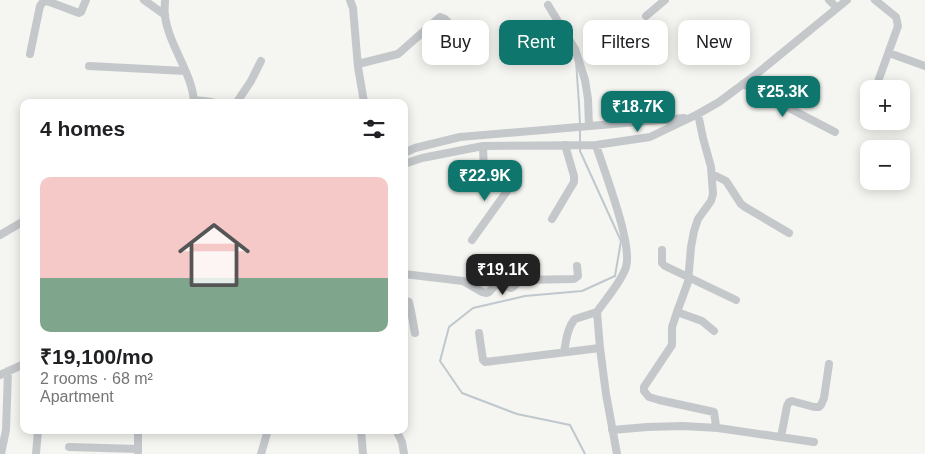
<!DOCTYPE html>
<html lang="en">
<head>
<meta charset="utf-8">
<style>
	:root { --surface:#fff; --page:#f6f6f6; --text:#202124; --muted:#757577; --accent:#0f766e }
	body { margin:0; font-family:Helvetica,sans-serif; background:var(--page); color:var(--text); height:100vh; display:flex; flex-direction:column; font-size:19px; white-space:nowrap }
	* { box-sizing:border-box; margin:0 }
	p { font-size:16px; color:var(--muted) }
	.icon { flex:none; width:28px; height:28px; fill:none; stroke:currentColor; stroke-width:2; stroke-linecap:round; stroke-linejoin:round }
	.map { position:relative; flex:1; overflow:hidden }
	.drawer { position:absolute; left:20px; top:99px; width:388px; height:335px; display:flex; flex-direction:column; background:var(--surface); border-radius:10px; box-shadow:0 2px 12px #0003 }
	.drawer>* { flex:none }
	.guide { position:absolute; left:422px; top:20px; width:428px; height:45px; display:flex; gap:10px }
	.fabs { position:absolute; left:860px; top:80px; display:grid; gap:10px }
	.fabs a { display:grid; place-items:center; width:50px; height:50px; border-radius:10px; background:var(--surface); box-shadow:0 2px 12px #0003; font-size:25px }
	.price { position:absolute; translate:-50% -42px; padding:0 11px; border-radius:10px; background:var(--accent); color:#fff; font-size:16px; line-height:32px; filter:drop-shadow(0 1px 2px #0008) }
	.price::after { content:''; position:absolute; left:50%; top:30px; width:15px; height:11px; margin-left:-8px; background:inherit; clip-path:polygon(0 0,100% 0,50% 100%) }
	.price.on { background:#222; color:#fff }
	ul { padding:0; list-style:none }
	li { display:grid; align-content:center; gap:10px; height:265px; padding:0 20px }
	li span { display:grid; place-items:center; height:155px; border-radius:10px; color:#555 }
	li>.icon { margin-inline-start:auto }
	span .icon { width:90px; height:90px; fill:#fffc; stroke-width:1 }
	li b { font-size:21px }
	h2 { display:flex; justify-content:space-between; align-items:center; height:60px; padding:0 20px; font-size:21px }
	.tag { padding:0 18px; border-radius:10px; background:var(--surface); box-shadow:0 2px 12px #0003; font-size:18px; line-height:45px }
	.tag.on { background:var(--accent); color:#fff }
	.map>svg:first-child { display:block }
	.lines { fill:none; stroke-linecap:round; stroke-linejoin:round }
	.stream { stroke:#bec8cd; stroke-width:2 }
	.street { stroke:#c5c8cb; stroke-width:8 }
</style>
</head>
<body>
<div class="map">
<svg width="925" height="454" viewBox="0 0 925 454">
	<rect width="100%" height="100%" fill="#f5f5f1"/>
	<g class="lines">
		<path class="stream" d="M 576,61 L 579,104 L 580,124
			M 580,129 L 580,142
			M 580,146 L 580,151 L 621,241 L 615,276 L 582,291 L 525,296 L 473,308 L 449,327 L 440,361 L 462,393 L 517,414 L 570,425 L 585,454"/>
		<path class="street" d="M 144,0 L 165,15
			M 165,0 C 165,5 164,11 165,16 C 169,46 192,72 194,102
			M 350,0 L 353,8 L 358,67 L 364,102
			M 829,0 L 837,8
			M 875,0 L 896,17 L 898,26 L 876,87
			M 548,5 L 575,49 L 585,80 L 588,99 L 589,126
			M 646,16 L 665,0
			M 889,53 L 925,66
			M 30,54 L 40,6 L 43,2 L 47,1 L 79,13 L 81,12 L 86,0
			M 358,64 L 398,54 L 440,17 L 445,19 L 460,35
			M 89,66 L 185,71
			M 743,84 L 835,132
			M 194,100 L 212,102
			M 237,102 L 251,81 L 261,61
			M 698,114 L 703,138 L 711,167 L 713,194 L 711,201 L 698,219 L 694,231 L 691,247 L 688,282 L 677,312 L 672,327 L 672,345 L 644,387 L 644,391 L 649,397 L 659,400 L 714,412 L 716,426 L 718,428 L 814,442
			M 596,145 C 604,171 633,244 626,267 C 622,281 605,300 597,312 L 600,348 L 606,394 L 617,454
			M 483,146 L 484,173 L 507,189
			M 404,153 L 415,148 L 460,137 L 684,118
			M 404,164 L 422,158 L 483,146 L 596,145 L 650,137 L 698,114 L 719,102 L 754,76 L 847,0
			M 712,174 L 726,181 L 741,204 L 745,207 L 789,233
			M 552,219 L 574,182 L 574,176 L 565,145
			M 0,235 L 24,221
			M 472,240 L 517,177
			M 662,250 L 662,263 L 665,266 L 736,300
			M 404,274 L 463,281 L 482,292 L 487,293 L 489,292 L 497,283 L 499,283 L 511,288 C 516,286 517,281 522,280 L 574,279 L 578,276 L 577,266
			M 404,300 L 409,302 L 411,311 L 415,333
			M 677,312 L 702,321 L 714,331
			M 479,333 L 483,360 L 485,362 L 600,348
			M 564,352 C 566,342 567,328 575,319 L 597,312
			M 0,375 L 24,364
			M 138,430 L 138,452
			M 361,430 L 363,454
			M 396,430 L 402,442 L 404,454
			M 612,430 L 647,427 L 683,426 L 718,428
			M 781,437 L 787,406 L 789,402 L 792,401 L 814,407 L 819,407 L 821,405 L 824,398 L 829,364
			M 69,447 L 138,449
			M 1,454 L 6,430 L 8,371
			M 36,454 L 38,430
			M 261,454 L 268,430"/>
	</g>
</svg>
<div class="fabs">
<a>+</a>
<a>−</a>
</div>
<b class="price" style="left:783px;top:118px">₹25.3K</b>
<b class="price" style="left:638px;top:133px">₹18.7K</b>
<b class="price" style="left:485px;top:202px">₹22.9K</b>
<b class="price on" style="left:503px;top:296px">₹19.1K</b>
<div class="guide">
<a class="tag">Buy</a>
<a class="tag on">Rent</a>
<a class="tag">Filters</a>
<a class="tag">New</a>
</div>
<section class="drawer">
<h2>4 homes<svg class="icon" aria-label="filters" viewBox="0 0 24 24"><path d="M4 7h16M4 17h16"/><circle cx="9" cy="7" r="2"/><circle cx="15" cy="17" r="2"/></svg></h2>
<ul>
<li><span style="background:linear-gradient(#f6c9c9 65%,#7fa58c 0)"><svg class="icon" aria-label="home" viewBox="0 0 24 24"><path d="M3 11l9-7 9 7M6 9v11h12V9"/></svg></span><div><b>₹19,100/mo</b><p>2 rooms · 68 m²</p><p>Apartment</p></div></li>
</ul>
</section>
</div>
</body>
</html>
